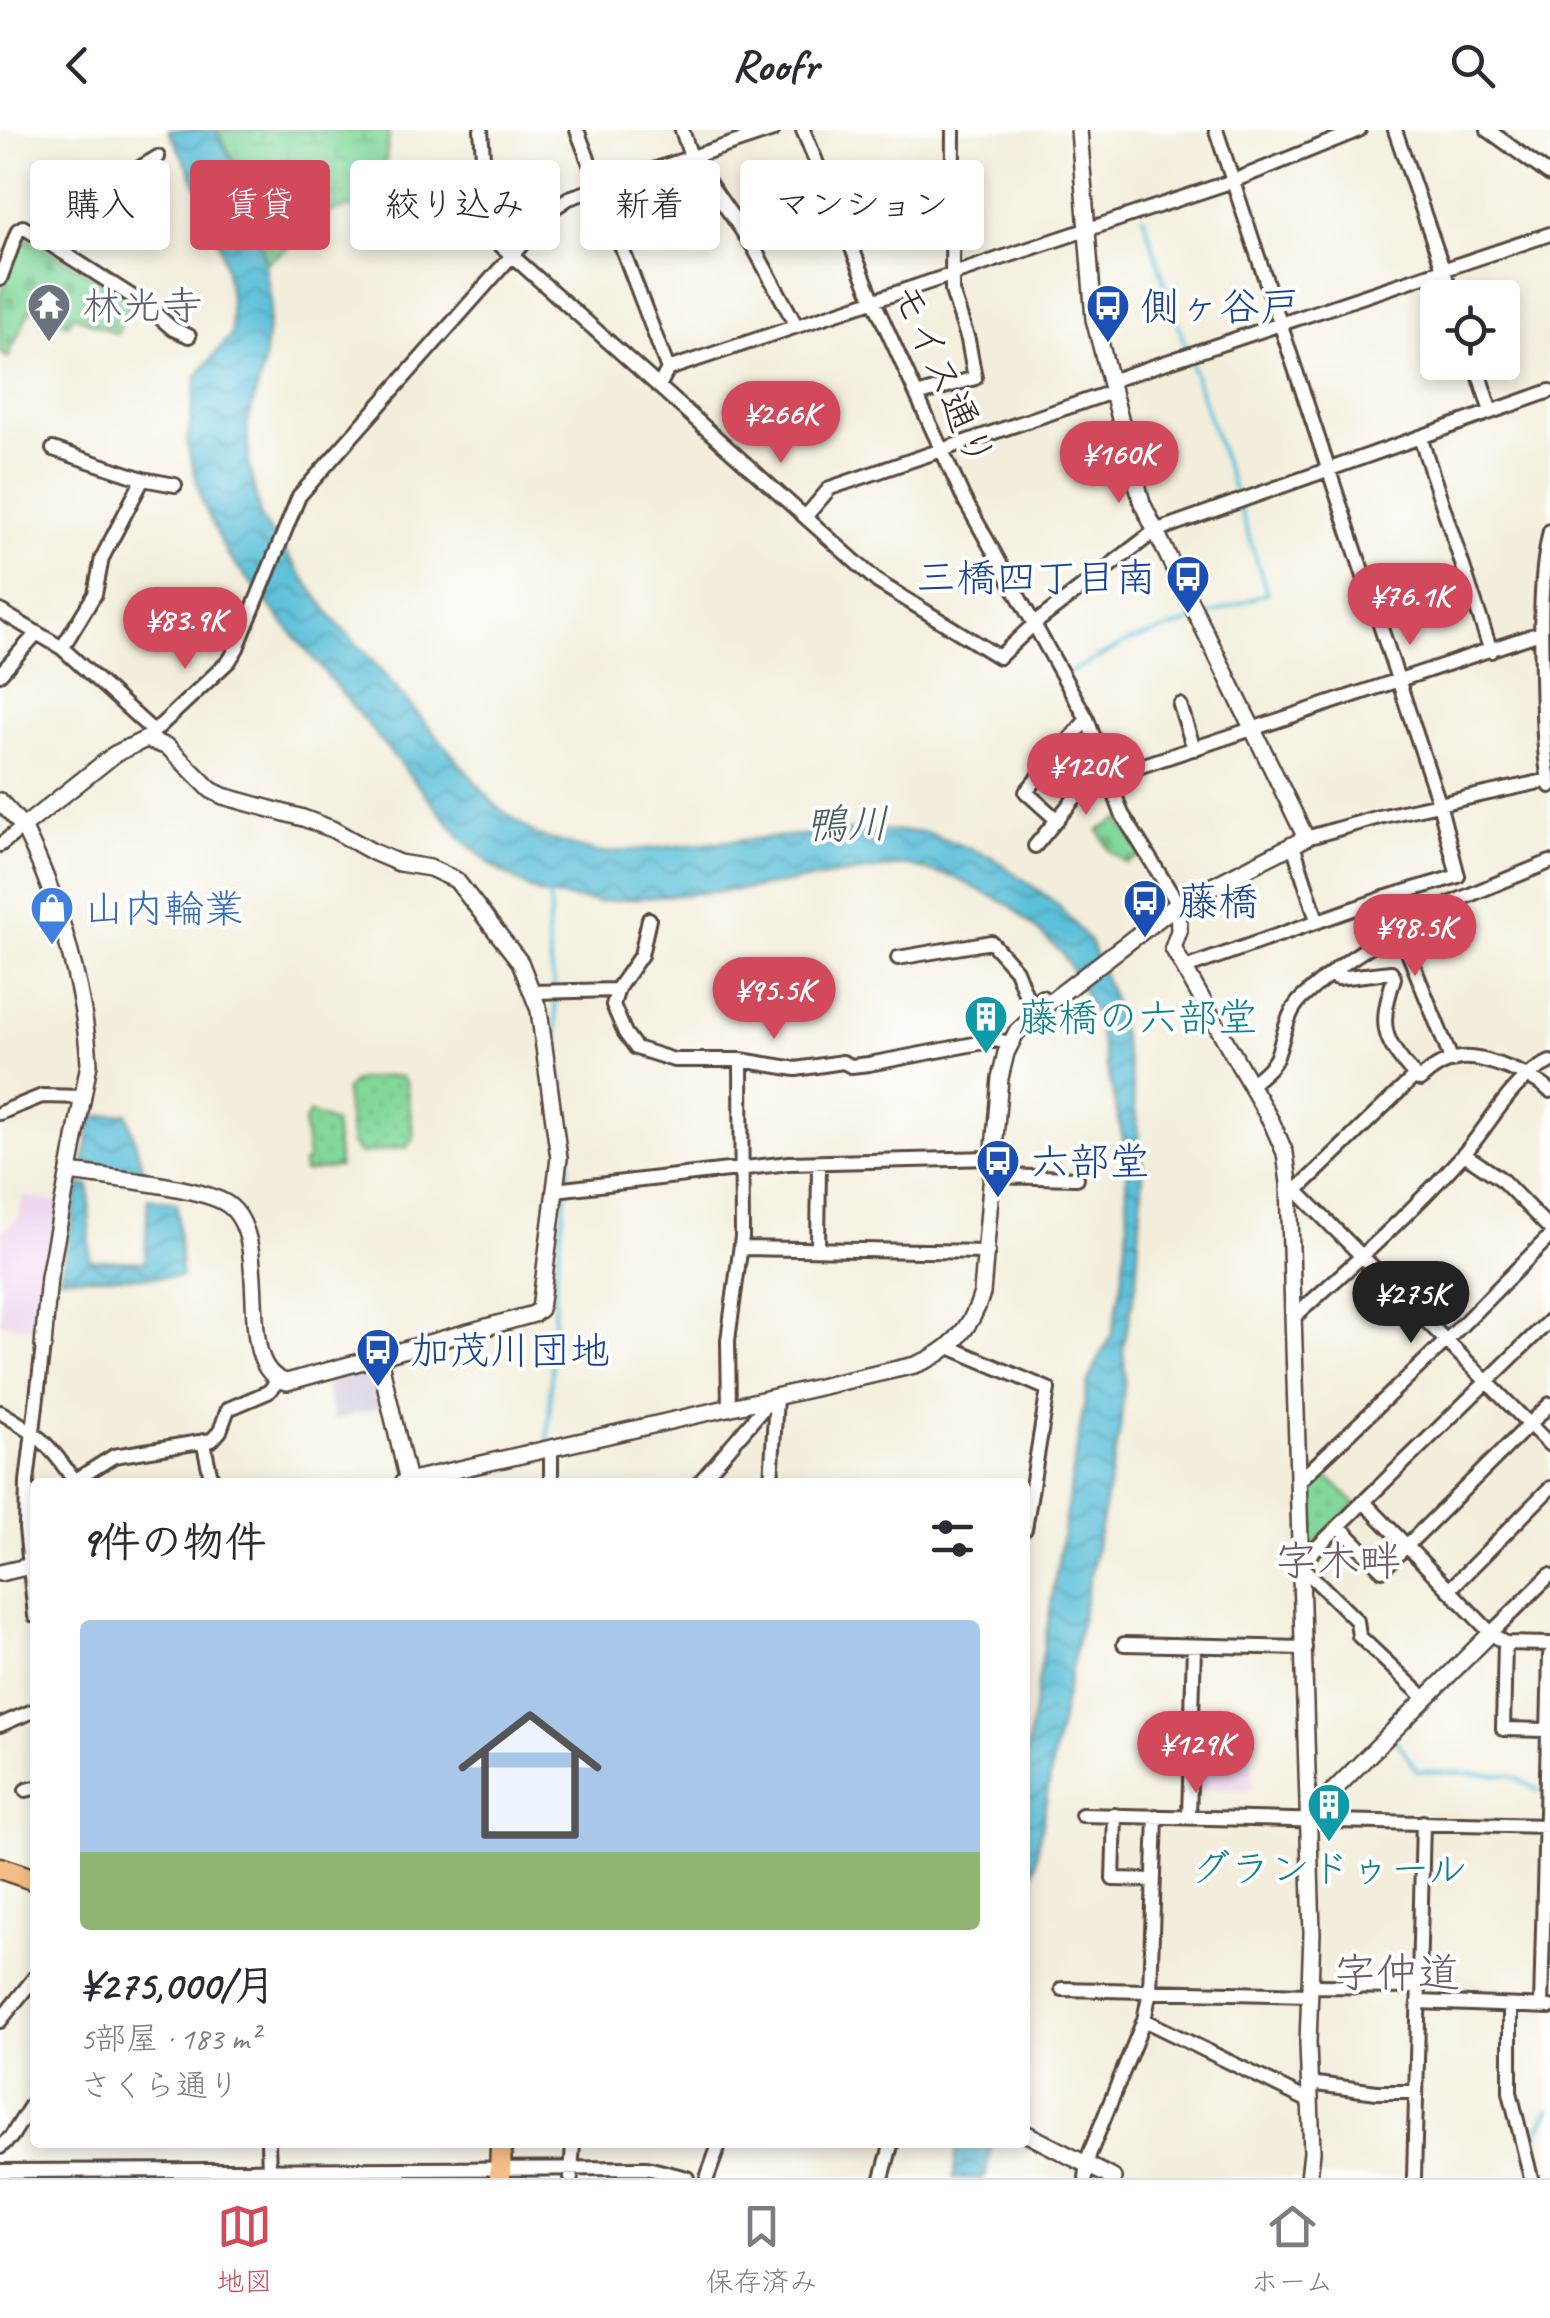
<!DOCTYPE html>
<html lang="ja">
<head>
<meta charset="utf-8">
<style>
	:root { --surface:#fff; --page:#f2f2f3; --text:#2b2b33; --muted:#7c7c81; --line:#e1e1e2; --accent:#d1495b }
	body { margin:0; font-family:Caveat,"Klee One",sans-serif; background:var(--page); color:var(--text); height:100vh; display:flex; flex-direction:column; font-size:38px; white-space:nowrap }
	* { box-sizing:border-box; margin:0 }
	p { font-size:32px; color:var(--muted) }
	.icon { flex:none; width:55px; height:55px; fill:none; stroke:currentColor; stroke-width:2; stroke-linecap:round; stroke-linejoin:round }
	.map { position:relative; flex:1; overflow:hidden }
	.side { position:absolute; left:30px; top:1348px; width:1000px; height:670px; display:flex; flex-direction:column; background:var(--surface); border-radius:10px; box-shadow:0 5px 15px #0003 }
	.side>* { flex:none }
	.top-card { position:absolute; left:30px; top:30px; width:1000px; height:90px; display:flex; gap:20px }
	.fabs { position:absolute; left:1420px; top:150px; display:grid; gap:20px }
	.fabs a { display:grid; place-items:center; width:100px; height:100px; border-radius:10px; background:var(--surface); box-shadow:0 5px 15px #0003; font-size:50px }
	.price { position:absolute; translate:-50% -85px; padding:0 22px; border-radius:35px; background:var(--accent); color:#fff; font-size:32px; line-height:65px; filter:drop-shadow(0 2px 5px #0008) }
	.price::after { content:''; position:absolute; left:50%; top:60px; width:30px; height:22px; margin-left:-15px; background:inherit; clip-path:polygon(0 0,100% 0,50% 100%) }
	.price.active { background:#222; color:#fff }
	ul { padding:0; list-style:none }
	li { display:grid; align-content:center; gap:20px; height:530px; padding:0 50px }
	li+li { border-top:2px solid var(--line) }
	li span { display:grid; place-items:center; height:310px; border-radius:10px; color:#555 }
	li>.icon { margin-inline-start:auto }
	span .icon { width:180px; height:180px; fill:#fffc; stroke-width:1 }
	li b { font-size:42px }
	h2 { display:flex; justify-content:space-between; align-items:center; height:120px; padding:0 50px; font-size:42px }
	.chip { padding:0 35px; border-radius:10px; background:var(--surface); box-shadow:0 5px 15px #0003; font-size:35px; line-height:90px }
	.chip.active { background:var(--accent); color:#fff }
	header { display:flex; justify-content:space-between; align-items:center; height:130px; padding:0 50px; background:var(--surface); font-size:45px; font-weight:700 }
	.dock { display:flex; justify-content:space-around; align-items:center; height:140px; border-top:2px solid var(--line); background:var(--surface); font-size:28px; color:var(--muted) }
	.dock a { display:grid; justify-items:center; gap:5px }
	.dock .active { color:var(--accent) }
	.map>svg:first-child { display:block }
	.built { fill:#ead1ec }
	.industrial { fill:#cabfd6 }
	.wetland { fill:url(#wetland-marsh); stroke:#5f815c; stroke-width:2.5 }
	.cemetery { fill:url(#cemetery-stones); stroke:#5f815c; stroke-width:2.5 }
	.park { fill:url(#park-dots); stroke:#5f815c; stroke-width:2.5 }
	.water { fill:url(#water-waves); stroke:#4b757c; stroke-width:2.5 }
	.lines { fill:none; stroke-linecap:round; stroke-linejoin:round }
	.stream { stroke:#5bc0d9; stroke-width:4 }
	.minor-casing { stroke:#57473a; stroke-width:18 }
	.tertiary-casing { stroke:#57473a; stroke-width:20 }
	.primary-casing { stroke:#57473a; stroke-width:25 }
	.minor { stroke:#fff; stroke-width:12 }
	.tertiary { stroke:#fff; stroke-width:15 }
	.primary { stroke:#f6be86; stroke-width:20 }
	.labels { text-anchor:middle; stroke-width:8; stroke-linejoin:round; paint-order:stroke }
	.worship-label { font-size:40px; fill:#5b616d; stroke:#fff; text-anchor:start }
	.transit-label { font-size:40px; fill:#164399; stroke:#fff; text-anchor:start }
	.street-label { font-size:40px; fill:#3b2a1e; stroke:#fff }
	.shop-label { font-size:40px; fill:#366cbe; stroke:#fff; text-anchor:start }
	.culture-label { font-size:40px; fill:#0d838f; stroke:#fff; text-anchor:start }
	.water-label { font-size:42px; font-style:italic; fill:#465e5f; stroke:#fff }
	.neighbourhood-label { font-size:42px; fill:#6f5b67; stroke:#fff }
</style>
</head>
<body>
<header><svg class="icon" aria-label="back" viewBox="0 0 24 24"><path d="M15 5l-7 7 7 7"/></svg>Roofr<svg class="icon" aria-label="search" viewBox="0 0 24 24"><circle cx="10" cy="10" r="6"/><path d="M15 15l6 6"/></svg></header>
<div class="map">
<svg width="1550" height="2048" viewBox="0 0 1550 2048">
	<defs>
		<pattern id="wetland-marsh" width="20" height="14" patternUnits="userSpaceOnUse" patternTransform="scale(2.5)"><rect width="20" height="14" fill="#83d89b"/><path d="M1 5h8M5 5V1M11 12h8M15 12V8" fill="none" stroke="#72ba85"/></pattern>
		<pattern id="cemetery-stones" width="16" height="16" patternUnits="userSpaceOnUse" patternTransform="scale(2.5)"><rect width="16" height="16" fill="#83d89b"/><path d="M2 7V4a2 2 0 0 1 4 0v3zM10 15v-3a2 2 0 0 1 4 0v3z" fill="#72ba85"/></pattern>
		<pattern id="park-dots" width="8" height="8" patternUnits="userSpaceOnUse" patternTransform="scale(2.5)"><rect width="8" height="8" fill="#83d89b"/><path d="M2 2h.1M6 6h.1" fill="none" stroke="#72ba85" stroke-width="1.8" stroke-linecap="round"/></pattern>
		<pattern id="water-waves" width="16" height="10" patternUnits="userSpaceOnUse" patternTransform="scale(2.5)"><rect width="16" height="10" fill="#5bc0d9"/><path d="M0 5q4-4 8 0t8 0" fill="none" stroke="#4c9caf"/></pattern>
	</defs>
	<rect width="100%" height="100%" fill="#fff"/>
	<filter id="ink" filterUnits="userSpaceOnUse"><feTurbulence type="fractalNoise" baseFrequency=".01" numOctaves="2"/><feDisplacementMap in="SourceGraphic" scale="20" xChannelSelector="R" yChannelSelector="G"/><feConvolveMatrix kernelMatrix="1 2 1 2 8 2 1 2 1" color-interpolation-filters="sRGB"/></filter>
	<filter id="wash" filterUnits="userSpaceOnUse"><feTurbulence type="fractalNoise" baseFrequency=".0048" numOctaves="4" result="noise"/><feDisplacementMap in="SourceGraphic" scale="40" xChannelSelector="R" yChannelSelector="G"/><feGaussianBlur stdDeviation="2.25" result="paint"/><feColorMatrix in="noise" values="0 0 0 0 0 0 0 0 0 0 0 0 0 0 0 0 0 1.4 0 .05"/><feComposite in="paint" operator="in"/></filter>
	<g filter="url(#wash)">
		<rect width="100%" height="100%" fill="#f3eedb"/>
		<path class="built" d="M 23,1066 L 61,1073 L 40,1199 L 0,1193 L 0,1102 L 19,1088 Z
			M 1195,1602 L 1252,1603 L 1253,1659 L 1195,1659 Z
			M 490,2044 L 489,2048 L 191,2048 L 191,2045 Z"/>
		<path class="industrial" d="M 365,1239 L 374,1241 L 377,1246 L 385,1276 L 334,1290 L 324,1250 Z"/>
		<path class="wetland" d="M 216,0 L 387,0 L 389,6 L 381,65 L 361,76 L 336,80 L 311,91 L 285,120 L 258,138 C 252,91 245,40 216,0 Z"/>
		<path class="cemetery" d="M 22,104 L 132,170 L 117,204 L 73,185 L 68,194 L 30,179 L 8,228 L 0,223 L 0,167 Z
			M 1119,689 L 1142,725 L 1126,733 L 1108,719 L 1099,700 Z"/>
		<path class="park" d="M 388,946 L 401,947 L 406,953 L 414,1008 L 407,1017 L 360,1024 L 351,1014 L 345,962 L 354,951 Z
			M 309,983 L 334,993 L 339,1037 L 304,1042 L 303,1033 L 308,1031 L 304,994 Z
			M 1320,1340 L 1356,1374 L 1313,1417 L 1306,1413 L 1305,1353 Z"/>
		<path class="water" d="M 168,0 L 216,0 L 233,33 L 263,123 L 271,171 L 263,239 L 247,293 L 249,337 L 261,389 L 335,491 L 378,537 L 496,676 L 538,706 L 600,723 L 856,700 L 926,702 L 992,727 L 1056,773 L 1090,812 L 1115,875 L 1131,948 L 1143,1042 L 1136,1155 L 1123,1218 L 1125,1246 L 1120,1299 L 1054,1623 L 1025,1793 L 1025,1631 L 1088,1251 L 1112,1203 L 1122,1152 L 1128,1092 L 1125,1018 L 1095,884 L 1063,824 L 1011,776 L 953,747 L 905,735 L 747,759 L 596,772 L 540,764 L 495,738 L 463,710 L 227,424 L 203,374 L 187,314 L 197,246 L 232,204 C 232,125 206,68 168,0 Z
			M 127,983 L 144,1043 L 86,1034 L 84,1030 L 93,987 Z
			M 80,1054 L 89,1055 L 90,1130 L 145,1132 L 148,1068 L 177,1073 L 181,1147 L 60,1147 Z
			M 958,2013 L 992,2013 L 985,2048 L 953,2048 Z"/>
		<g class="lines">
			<path class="stream" d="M 1143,86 L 1186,219
				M 1189,228 L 1236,366
				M 1203,487 L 1267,463 L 1239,375
				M 1069,543 L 1127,512 L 1195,490
				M 548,763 L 551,777 L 547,807 L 554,857
				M 548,1315 L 556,1145 L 571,1016 L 558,932 L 555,867
				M 1396,1610 L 1417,1641 L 1510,1645 L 1541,1661
				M 1529,2019 L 1550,1979"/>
		</g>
	</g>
	<g filter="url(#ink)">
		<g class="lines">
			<defs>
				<path id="minor" d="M 481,0 L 489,105 L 878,452 L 999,527 L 1034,494 L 1155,401 L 1550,261
					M 577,0 L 668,239
					M 682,0 L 691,27 L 754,118 L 796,195
					M 803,0 L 873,169 L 964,369 L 1087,589 L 1122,684 L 1178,774
					M 1395,0 L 1453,168
					M 1488,0 L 1550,45
					M 43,110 L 111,55 L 158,27
					M 0,149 L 18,100 L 23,97 L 144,174 L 173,199 L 189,206
					M 1475,232 L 1491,282
					M 1110,251 L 1550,104
					M 659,256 L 668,239 L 1233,51 L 1359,0
					M 917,265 L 975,248 L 968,210 L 952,161 L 953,0
					M 1420,307 L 1491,521
					M 53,319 L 143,349 L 175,355
					M 806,386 L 830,358 L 1112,262
					M 1550,401 C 1539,450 1541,498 1542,547 C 1543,584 1543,620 1550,656
					M 0,481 L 62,518 L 153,601
					M 62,518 L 95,464 L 102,428 L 143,349
					M 0,544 L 37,503
					M 1180,575 L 1194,619
					M 146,609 L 229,531 L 237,518 L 299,366 L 554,78 L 569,68 L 773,0
					M 1108,647 L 1540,503
					M 1057,690 L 1026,662 L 1087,589
					M 1306,708 L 1379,687 L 1549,650
					M 0,715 L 23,697
					M 1293,715 L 1317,790
					M 1035,716 L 1103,634
					M 649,789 L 641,825 L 618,858 L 613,875 L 625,903 L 636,918 L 674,930 L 741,930 L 796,939 L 843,932 L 851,936 L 869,934 L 995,910 L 1010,913
					M 1399,800 L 1452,931
					M 898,828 L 991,812 L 1016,840 L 1030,876 L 1042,867
					M 1185,838 L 1384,768 L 1458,746 L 1439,673 L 1216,0
					M 1331,846 L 1338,848 L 1391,842 L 1394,848 C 1379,896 1381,908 1415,946
					M 533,862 L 617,860
					M 1251,954 C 1260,946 1273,937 1277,926 C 1284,907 1286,884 1301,869 C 1370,803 1463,767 1550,732
					M 0,983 L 42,966 L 84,967
					M 1464,1024 L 1501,1049 L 1550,1099
					M 991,1046 L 1077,1048
					M 1289,1053 L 1550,1315
					M 555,1060 L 789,1033 L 992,1028
					M 1297,1060 L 1415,946 L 1420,950 C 1432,938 1444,930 1461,928 C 1482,925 1535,946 1550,961
					M 741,1118 L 988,1122
					M 818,1119 L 819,1033
					M 1295,1186 C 1353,1135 1410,1084 1462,1026 C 1490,996 1511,948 1550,932
					M 949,1217 L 1048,1259 L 1025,1399
					M 729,1279 L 728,1210 L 742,1107 L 741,930
					M 0,1282 C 38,1304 50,1314 74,1351 L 114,1326 L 212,1310 L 220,1301 L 228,1279 L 268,1262 L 279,1250
					M 203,1311 L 212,1352
					M 551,1320 L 551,1352
					M 700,1352 L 770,1270
					M 771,1352 L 776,1268
					M 1298,1352 L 1447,1210 L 1550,1106
					M 1364,1372 L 1491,1503 L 1505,1513 L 1550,1514
					M 1339,1396 L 1382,1440 L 1550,1274
					M 1301,1433 L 1550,1190
					M 1301,1436 L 1357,1491 L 1359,1506 L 1426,1569
					M 1449,1460 L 1550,1358
					M 35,1486 L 26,1398 L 27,1352 L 43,1216
					M 1491,1503 L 1550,1445
					M 1505,1513 L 1503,1599 L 1546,1600
					M 1124,1514 L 1305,1518
					M 0,1595 L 35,1580
					M 26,1660 L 35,1658
					M 1082,1685 L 1550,1696
					M 1115,1685 L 1113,1749 L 1154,1750
					M 1189,1687 L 1194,1516
					M 1311,1856 L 1419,1857
					M 1062,1859 L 1310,1865
					M 1418,1872 L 1550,1877
					M 1510,1876 L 1510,1962 L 1531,2048
					M 1541,1877 L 1550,1525
					M 1144,1890 L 1309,1971
					M 0,1891 L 35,1847
					M 1309,1953 L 1377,1962 L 1416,1962
					M 268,2012 L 269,2041
					M 0,2017 L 11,2007 L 35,1969
					M 0,2041 L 647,2038 L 687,2048
					M 571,2048 L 573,2012
					M 707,2048 L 720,2012
					M 882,2048 L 892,2012
					M 1086,2048 L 1089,2025 L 1144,1890 L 1150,1861 L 1156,1686
					M 1414,2048 L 1423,1692"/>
				<path id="tertiary" d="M 0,671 C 8,681 19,690 25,701 C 58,767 85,861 89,934 L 49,1147 L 43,1216
					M 23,697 L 115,624 L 146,609 L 168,617 L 211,660 L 223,666 L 303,688 L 332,699 L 373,722 L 399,733 L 430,738 L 456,750 L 520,832 L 539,880 L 559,1028 L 540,1179 L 534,1184 L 287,1252 C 229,1239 277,1108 227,1074 C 203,1057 104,1047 70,1042
					M 1178,774 L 1179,801 L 1173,818 L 1272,993 L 1285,1023 L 1289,1053 L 1312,1803 L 1308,1913 L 1312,2022 L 1309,2048
					M 379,1228 L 408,1351
					M 403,1352 L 915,1235 C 949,1223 972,1198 982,1163 L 1000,948 L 1006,923 L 1016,903 L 1045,876 L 1178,774 L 1306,708 L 1142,373 L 1094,189 L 1079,0
					M 0,1443 L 35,1435
					M 1309,1685 L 1491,1503
					M 1025,2003 L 1113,2048"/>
				<path id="primary" d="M 0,1738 L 35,1750
					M 500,2048 L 501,2012"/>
			</defs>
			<use href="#minor" class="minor-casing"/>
			<use href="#tertiary" class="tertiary-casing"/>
			<use href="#primary" class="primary-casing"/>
			<use href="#minor" class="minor"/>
			<use href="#tertiary" class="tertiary"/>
			<use href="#primary" class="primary"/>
		</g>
	</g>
	<defs>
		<symbol id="temple-pin" viewBox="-11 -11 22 30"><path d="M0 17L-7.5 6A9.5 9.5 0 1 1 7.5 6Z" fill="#6b7280" stroke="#fff"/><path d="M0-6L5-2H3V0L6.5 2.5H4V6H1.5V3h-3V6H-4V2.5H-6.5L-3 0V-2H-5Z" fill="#fff"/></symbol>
		<symbol id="bus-pin" viewBox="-11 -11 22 30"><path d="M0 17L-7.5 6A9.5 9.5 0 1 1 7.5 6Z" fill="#1a4fb4" stroke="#fff"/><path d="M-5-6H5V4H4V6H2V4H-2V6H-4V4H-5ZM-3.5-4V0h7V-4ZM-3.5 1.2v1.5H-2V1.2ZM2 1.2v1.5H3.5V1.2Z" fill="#fff"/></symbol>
		<symbol id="shop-pin" viewBox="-11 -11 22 30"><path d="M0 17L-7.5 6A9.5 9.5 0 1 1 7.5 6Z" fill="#3f7fe0" stroke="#fff"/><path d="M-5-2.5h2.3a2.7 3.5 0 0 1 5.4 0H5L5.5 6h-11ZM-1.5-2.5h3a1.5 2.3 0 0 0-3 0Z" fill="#fff"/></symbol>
		<symbol id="building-pin" viewBox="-11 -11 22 30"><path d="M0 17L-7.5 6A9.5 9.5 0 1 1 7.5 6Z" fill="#0f9aa8" stroke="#fff"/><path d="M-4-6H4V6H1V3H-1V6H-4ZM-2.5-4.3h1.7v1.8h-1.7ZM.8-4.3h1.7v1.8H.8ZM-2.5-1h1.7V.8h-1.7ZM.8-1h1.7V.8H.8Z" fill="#fff"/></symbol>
	</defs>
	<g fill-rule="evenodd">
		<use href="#temple-pin" x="24" y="150" width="50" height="68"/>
		<use href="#bus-pin" x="1083" y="151" width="50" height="68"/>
		<use href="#bus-pin" x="1163" y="422" width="50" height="68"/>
		<use href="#bus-pin" x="1120" y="746" width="50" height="68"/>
		<use href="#shop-pin" x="27" y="753" width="50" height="68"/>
		<use href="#building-pin" x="961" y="862" width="50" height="68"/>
		<use href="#bus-pin" x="973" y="1006" width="50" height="68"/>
		<use href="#bus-pin" x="353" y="1195" width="50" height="68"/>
		<use href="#building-pin" x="1304" y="1650" width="50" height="68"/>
	</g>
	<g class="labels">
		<g class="worship-label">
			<text x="82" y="189">林光寺</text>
		</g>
		<g class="transit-label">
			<text x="1140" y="190">側ヶ谷戸</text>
			<text x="1156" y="461" text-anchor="end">三橋四丁目南</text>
			<text x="1178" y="785">藤橋</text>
			<text x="1030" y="1045">六部堂</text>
			<text x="410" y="1234">加茂川団地</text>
		</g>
		<g class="street-label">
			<text transform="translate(944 245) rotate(66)" y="14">モイス通り</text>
		</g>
		<g class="shop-label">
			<text x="84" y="792">山内輪業</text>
		</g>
		<g class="culture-label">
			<text x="1018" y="901">藤橋の六部堂</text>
			<text x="1329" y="1752" text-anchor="middle">グランドゥール</text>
		</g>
		<g class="water-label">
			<text transform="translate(847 693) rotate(-1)" y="15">鴨川</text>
		</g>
		<g class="neighbourhood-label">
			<text x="1338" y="1445">字木畔</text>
			<text x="1397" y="1857">字仲道</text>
		</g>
	</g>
</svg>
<div class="fabs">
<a><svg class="icon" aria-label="locate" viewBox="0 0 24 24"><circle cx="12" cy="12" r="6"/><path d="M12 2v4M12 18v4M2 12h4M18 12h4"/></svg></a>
</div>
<b class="price" style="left:781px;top:336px">¥266K</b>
<b class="price" style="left:1119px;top:376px">¥160K</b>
<b class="price" style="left:1410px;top:518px">¥76.1K</b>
<b class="price" style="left:185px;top:542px">¥83.9K</b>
<b class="price" style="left:1086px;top:688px">¥120K</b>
<b class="price" style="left:1415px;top:849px">¥98.5K</b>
<b class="price" style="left:774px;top:912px">¥95.5K</b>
<b class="price active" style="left:1411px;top:1216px">¥275K</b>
<b class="price" style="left:1196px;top:1666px">¥129K</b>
<div class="top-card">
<a class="chip">購入</a>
<a class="chip active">賃貸</a>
<a class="chip">絞り込み</a>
<a class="chip">新着</a>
<a class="chip">マンション</a>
</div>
<section class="side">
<h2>9件の物件<svg class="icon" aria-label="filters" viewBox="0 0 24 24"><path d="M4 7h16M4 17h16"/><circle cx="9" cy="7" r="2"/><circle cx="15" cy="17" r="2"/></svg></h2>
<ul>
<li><span style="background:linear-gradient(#a9c7e8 75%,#8fb573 0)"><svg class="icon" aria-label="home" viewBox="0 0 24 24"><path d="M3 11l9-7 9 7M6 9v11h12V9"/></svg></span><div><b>¥275,000/月</b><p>5部屋 · 183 m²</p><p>さくら通り</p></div></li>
</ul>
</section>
</div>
<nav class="dock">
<a class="active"><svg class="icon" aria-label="map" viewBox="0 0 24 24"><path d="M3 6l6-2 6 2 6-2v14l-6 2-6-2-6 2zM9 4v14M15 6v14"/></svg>地図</a>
<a><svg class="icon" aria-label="saved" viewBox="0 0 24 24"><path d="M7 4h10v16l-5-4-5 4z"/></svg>保存済み</a>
<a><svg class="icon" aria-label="home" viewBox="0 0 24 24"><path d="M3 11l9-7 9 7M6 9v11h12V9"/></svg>ホーム</a>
</nav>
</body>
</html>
